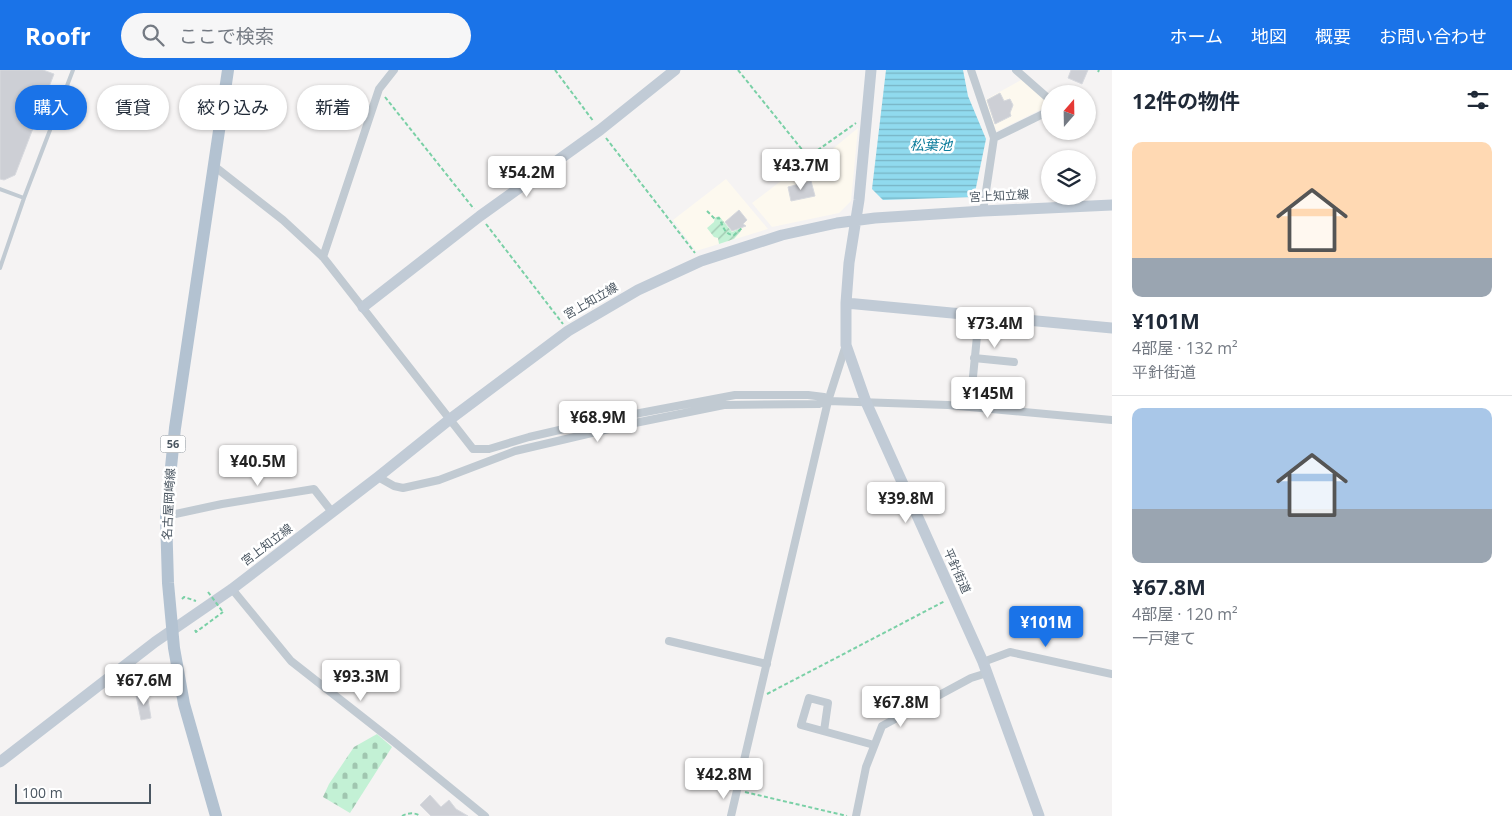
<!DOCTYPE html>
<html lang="ja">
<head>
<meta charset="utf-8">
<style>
	:root { --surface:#fff; --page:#f6f6f7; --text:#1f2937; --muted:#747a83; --line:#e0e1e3; --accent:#1a73e8 }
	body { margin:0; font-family:"Open Sans","Noto Sans JP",sans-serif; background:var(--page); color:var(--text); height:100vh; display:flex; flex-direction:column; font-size:19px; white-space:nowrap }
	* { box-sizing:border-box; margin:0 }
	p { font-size:16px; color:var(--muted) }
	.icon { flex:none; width:28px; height:28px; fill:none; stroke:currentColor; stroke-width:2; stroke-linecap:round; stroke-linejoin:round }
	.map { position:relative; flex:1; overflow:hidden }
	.drawer { display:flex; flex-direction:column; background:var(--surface); width:400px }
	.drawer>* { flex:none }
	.banner { position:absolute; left:15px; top:15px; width:475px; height:45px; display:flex; gap:10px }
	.needle { width:32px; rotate:20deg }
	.tools { position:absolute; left:1041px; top:15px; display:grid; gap:10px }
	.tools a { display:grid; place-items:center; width:55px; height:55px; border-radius:50%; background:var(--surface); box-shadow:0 1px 4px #0004; font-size:25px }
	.scale { position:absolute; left:15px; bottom:12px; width:136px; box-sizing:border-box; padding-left:5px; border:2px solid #4a5661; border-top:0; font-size:14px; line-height:18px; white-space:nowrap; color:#4a5661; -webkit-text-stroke:4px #fff; paint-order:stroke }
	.price { position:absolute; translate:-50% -42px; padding:0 11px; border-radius:5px; background:#fff; color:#222; font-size:16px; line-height:32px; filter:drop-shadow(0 1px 2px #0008) }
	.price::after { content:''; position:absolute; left:50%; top:30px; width:15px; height:11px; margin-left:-8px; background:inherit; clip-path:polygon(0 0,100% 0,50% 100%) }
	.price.on { background:var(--accent); color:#fff }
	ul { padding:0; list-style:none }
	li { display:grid; align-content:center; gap:10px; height:265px; padding:0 20px }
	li+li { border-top:1px solid var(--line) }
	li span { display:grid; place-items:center; height:155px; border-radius:10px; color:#555 }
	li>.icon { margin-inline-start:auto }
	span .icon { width:90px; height:90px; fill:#fffc; stroke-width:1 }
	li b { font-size:21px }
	h2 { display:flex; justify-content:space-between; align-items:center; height:60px; padding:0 20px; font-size:21px }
	.tag { padding:0 18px; border-radius:22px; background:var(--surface); box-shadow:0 1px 4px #0004; font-size:18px; line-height:45px }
	.tag.on { background:var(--accent); color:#fff }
	header { display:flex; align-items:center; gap:30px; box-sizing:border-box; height:70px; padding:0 25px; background:var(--accent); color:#fff }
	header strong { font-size:24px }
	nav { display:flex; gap:28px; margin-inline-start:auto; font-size:18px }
	.search { width:350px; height:45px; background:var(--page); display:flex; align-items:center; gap:12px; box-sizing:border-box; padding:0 18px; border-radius:28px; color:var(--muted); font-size:19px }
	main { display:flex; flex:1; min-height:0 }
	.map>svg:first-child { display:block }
	.commercial { fill:#fdf9ef }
	.cemetery { fill:url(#cemetery-stones) }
	.garden { fill:url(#garden-furrows) }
	.water { fill:url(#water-rules) }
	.building { fill:#cdcfd5; stroke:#d7d9de }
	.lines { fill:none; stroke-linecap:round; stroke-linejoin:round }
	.path { stroke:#7ad0a6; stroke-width:2; stroke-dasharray:4 2.5; stroke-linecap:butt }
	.lane { stroke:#c1cad2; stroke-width:4 }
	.street { stroke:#c1cad2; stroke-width:8 }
	.secondary { stroke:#c1cbd6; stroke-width:11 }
	.primary { stroke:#b3c2d1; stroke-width:12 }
	.path-bridge { stroke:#7ad0a6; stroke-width:2; stroke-dasharray:4 2.5; stroke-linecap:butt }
	.labels { text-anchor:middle; stroke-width:5; stroke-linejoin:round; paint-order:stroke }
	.shield { fill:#fff; stroke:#808990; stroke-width:1 }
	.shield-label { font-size:11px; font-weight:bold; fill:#4a5661 }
	.street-label { font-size:12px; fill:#4a5661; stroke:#fff }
	.water-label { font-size:14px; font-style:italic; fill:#0c7c9b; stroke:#fff }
</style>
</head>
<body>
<header>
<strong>Roofr</strong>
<div class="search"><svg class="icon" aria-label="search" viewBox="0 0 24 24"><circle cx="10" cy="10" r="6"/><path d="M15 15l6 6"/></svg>ここで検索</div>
<nav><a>ホーム</a><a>地図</a><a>概要</a><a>お問い合わせ</a></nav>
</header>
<main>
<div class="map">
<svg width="1112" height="746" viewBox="0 0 1112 746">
	<defs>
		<pattern id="cemetery-stones" width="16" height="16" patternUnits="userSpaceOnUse" patternTransform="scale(1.25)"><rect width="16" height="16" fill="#c3f1d5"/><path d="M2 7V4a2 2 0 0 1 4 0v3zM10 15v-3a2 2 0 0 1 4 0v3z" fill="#a0c6b0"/></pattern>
		<pattern id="garden-furrows" width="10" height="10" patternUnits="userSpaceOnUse" patternTransform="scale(1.25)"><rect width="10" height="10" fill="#c3f1d5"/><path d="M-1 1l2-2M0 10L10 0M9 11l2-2" fill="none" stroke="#a0c6b0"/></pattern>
		<pattern id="water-rules" width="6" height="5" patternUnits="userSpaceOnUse" patternTransform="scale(1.25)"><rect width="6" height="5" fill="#90daee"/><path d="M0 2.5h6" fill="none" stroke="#78b4c4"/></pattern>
	</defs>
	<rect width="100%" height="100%" fill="#f5f3f3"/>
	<path class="commercial" d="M 1023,9 L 1047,30 L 1044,38 L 995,62 L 983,31 Z
		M 858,58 L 851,131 L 839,143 L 772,157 L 752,133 L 802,95 L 807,100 Z
		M 726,109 L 768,159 L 696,181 L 673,150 Z"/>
	<path class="cemetery" d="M 377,664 L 392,677 L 350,743 L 323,727 L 329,714 L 354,677 Z"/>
	<path class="garden" d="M 719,146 L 732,162 L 739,159 L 741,161 L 734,169 L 719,174 L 718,168 L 714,167 L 707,158 L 714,152 L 715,148 Z"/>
	<path class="water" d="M 886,0 L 963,0 L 968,26 L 986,69 L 974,127 L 883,130 L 872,119 Z"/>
	<path class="building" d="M 0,0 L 43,0 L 54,4 L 15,105 L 4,110 L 0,109 Z
		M 1071,0 L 1088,0 L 1082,14 L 1068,8 Z
		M 1000,23 L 1004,31 L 1010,29 L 1013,35 L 1010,43 L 1011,46 L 995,54 L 987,30 Z
		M 811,111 L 815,126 L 791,131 L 788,117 Z
		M 739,140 L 747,150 L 743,154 L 746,156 L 732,161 L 725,152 Z
		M 147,623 L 151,648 L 141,650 L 136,625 Z
		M 430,725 L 441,737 L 449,730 L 456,739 L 468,746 L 431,746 L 420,735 Z"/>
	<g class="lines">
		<path class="path" d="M 555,0 L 594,52
			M 738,0 L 808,87 L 856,53
			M 1098,2 L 1099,0
			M 385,27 L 474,139
			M 606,68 L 695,183
			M 707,141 L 715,149 L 719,148 C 723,155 724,165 734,165 L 742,158
			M 486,154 L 563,254
			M 182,529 L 184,527 L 196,531
			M 195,560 L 196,562 L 223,542
			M 767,624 L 945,531
			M 745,722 L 847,746
			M 402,746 C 407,743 415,742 420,746"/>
		<path class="lane" d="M 0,119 L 24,128
			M 0,198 L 24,128 L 73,0"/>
		<path class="street" d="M 971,0 L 994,68 L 983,141
			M 994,68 L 1047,42 L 1049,29 L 1016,0
			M 214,96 L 283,150 L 323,187 L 473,379 L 489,379 L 529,367 L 603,350 L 735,325 L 808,325 L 824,327 L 828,331 L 948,335 L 1112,350
			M 323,187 L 379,19 L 394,0
			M 974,288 L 1014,292
			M 970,337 L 979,246
			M 378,407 L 394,416 L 403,418 L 439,410 L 515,381 L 630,354 L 724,335 L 819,334 L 828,331
			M 166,446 L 222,434 L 314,419 L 332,442
			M 232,519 L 291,591 L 393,671 L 485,746
			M 669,571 L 767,594
			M 983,592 L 1010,582 L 1112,604
			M 824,661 L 828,633 L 809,628 L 801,655 L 874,675
			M 731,746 L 828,331 L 846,275
			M 856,746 L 866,697 L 882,656 L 971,608 L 987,603"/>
		<path class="secondary" d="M 871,0 L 859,130 L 849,193 L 846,233 L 846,275 L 866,332 L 983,592 L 1039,746
			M 846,233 L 1112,258
			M 363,237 L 480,146 L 600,60 L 675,0
			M 0,692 L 155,572 L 232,519 L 378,407 L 449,350 L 568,261 L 638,220 L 701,191 L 782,165 L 837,153 L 875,148 L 983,141 L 1112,135"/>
		<path class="primary" d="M 216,746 L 184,634 L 174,578 L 168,513 L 166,446 L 175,358 L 228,0"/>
		<path class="path-bridge" d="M 208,522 L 223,542"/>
	</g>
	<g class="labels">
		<rect class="shield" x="160.5" y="365.5" width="25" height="17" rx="4"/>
		<g class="shield-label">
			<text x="173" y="378">56</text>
		</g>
		<g class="street-label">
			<text transform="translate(999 126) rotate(-3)" y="4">宮上知立線</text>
			<text transform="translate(591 231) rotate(-30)" y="4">宮上知立線</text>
			<text transform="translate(169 434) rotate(-87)" y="4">名古屋岡崎線</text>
			<text transform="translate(267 475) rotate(-37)" y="4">宮上知立線</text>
			<text transform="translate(957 501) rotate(66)" y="4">平針街道</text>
		</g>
		<g class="water-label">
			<text x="931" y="80">松葉池</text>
		</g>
	</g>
</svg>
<div class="tools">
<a><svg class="needle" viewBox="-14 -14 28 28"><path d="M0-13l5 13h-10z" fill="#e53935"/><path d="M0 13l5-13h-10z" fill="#747a83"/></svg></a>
<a><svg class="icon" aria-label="layers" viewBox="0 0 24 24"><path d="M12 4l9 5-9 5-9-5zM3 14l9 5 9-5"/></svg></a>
</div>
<div class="scale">100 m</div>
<b class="price" style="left:801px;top:121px">¥43.7M</b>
<b class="price" style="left:527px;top:128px">¥54.2M</b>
<b class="price" style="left:995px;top:279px">¥73.4M</b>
<b class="price" style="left:988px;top:349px">¥145M</b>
<b class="price" style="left:598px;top:373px">¥68.9M</b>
<b class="price" style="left:258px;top:417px">¥40.5M</b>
<b class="price" style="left:906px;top:454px">¥39.8M</b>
<b class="price on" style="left:1046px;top:578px">¥101M</b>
<b class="price" style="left:361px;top:632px">¥93.3M</b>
<b class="price" style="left:144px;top:636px">¥67.6M</b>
<b class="price" style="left:901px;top:658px">¥67.8M</b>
<b class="price" style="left:724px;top:730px">¥42.8M</b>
<div class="banner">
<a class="tag on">購入</a>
<a class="tag">賃貸</a>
<a class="tag">絞り込み</a>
<a class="tag">新着</a>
</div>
</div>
<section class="drawer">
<h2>12件の物件<svg class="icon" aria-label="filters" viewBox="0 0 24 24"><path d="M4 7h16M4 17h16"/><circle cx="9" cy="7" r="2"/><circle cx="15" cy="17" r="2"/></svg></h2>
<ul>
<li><span style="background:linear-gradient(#ffd9b3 75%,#9aa5b1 0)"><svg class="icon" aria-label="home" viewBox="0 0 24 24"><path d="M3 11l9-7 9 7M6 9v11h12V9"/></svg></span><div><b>¥101M</b><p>4部屋 · 132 m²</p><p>平針街道</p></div></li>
<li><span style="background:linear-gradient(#a9c7e8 65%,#9aa5b1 0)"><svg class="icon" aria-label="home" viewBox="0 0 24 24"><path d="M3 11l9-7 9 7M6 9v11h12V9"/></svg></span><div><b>¥67.8M</b><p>4部屋 · 120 m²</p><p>一戸建て</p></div></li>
</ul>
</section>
</main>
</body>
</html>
